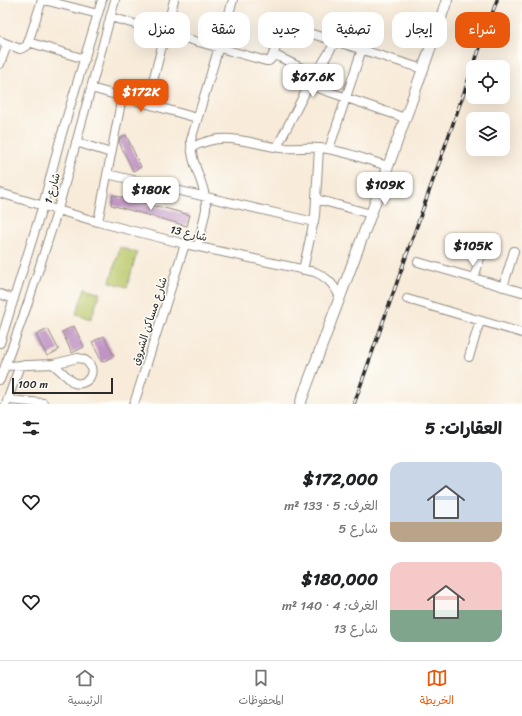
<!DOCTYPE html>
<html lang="ar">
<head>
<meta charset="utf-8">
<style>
	:root { --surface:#fff; --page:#f6f6f6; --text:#202124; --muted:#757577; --line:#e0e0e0; --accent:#ea580c }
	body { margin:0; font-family:Sriracha,"Playpen Sans Arabic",sans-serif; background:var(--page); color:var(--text); direction:rtl; height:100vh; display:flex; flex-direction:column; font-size:15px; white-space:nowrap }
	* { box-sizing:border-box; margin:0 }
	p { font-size:13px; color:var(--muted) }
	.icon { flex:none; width:22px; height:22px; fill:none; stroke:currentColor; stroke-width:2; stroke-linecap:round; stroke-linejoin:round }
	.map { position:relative; height:404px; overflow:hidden; direction:ltr }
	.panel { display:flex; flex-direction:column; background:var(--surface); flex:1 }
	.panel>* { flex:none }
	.hud { position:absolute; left:12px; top:12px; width:498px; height:36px; direction:rtl; display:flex; gap:8px }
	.fabs { position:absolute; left:466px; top:60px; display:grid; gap:8px }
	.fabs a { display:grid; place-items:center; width:44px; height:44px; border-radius:8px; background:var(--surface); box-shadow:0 4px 16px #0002; font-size:20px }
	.scale { position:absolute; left:12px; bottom:10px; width:101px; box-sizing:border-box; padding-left:4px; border:2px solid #2b2b2b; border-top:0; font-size:11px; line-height:14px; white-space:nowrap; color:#2b2b2b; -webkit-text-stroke:3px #fdfcf7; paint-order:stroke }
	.price { position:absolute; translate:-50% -34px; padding:0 9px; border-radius:8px; background:#fff; color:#222; font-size:13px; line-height:26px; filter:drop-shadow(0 1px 2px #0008) }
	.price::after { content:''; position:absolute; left:50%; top:24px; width:12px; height:9px; margin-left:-6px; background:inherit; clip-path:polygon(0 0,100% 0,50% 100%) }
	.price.selected { background:var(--accent); color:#fff }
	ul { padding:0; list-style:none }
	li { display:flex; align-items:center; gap:12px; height:100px; padding:0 20px }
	li span { display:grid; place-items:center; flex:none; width:112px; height:80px; border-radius:12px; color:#555 }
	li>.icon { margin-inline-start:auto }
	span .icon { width:48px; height:48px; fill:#fffc; stroke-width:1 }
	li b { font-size:17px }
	h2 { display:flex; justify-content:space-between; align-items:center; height:48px; padding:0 20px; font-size:17px }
	.chip { padding:0 14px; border-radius:12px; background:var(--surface); box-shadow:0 4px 16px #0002; font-size:14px; line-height:36px }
	.chip.selected { background:var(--accent); color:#fff }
	.tabs { display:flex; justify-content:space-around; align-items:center; height:56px; border-top:1px solid var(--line); background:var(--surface); font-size:11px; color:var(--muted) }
	.tabs a { display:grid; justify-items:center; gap:2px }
	.tabs .selected { color:var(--accent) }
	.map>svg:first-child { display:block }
	.green { fill:#bac86a; stroke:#727a4a }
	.building { fill:#bf93c2 }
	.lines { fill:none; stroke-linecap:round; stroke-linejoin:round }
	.minor-casing { stroke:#928b82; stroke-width:10 }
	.tertiary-casing { stroke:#928b82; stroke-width:12 }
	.minor { stroke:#fff; stroke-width:8 }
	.tertiary { stroke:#fff; stroke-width:10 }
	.rail-casing { stroke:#2b2b2b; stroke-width:3.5 }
	.rail { stroke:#fdfcf7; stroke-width:2; stroke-dasharray:6; stroke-linecap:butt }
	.labels { text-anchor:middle; stroke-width:3; stroke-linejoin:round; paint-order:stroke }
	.street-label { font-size:11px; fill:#2b2b2b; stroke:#fdfcf7 }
</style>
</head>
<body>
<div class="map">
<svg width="522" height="404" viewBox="0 0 522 404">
	<rect width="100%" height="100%" fill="#fdfcf7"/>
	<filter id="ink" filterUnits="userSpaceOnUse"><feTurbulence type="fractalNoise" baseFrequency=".025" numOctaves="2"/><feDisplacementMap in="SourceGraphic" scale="8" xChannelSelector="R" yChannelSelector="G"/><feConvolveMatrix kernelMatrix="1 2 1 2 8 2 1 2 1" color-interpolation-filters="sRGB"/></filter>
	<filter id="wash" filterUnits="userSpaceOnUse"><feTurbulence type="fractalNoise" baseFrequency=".012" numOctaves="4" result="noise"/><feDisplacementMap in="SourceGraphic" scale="16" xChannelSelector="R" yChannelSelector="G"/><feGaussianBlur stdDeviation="0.9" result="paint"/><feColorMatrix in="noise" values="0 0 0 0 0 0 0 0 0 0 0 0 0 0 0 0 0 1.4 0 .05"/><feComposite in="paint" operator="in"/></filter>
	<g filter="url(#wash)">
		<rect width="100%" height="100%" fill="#f8ebd9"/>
		<path class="green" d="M 120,247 L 137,253 L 127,287 L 110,282 Z
			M 85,288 L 100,293 L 91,319 L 76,314 Z"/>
		<g id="blocks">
			<path class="building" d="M 126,135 L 141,167 L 133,171 L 119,142 L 120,138 Z
				M 113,195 L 157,207 L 157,206 L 190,215 L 187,226 L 111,205 Z
				M 74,326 L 84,347 L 72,353 L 62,332 Z
				M 48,329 L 59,350 L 47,356 L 36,335 Z
				M 104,336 L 114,356 L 102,362 L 92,342 Z"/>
		</g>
	</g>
	<g filter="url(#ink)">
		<use href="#blocks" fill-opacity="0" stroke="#928b82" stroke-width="1"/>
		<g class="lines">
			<defs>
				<path id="minor" d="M 44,0 L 98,14
					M 110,17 L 266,61 L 269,61 L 271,59 L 284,30 L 285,28 L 290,27 L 423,69
					M 0,41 L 20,49 L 27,46 L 42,0
					M 28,42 L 85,59
					M 273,54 L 316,75
					M 0,64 L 7,45
					M 309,85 L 405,118
					M 91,88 L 197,118
					M 147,104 L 174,0
					M 76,142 L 111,153
					M 277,147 L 309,85 L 336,41
					M 191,148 C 223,130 247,143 280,148 C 293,149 307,147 320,148 C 343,150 366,160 388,166
					M 329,149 L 362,49
					M 107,174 L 314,222
					M 0,193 L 98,222 L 185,244 L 315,272 C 328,278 334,285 340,297
					M 316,199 L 371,214
					M 98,222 L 122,97
					M 198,246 L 206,209 C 207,185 190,165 191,140 L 233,0
					M 418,262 L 522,292
					M 303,270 L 315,216 L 319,148
					M 474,278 L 484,245
					M 503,287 L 514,251
					M 0,294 L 14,299
					M 407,299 L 522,333
					M 0,343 L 43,205 L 60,140 L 102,0
					M 469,357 L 480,321
					M 78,358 C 99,361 94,387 74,383 L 53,364 Z
					M 5,366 L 53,364
					M 0,380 L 28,303 L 58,209 L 115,0
					M 8,400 L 43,403
					M 6,404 L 20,365
					M 134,404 L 185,244"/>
				<path id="tertiary" d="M 300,404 L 371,214 L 423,69 L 447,0"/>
			</defs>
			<use href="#minor" class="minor-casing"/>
			<use href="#tertiary" class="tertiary-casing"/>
			<use href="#minor" class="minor"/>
			<use href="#tertiary" class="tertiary"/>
			<defs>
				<path id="rail" d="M 473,67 L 497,0
					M 354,404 L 473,67"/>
			</defs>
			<use href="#rail" class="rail-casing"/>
			<use href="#rail" class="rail"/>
		</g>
	</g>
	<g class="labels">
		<g class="street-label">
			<text transform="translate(52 188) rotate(-74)" y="4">شارع 1</text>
			<text transform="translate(189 233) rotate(13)" y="4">شارع 13</text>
			<text transform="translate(149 321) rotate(-72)" y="4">شارع مساكن الشروق</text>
		</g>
	</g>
</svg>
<div class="fabs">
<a><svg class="icon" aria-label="locate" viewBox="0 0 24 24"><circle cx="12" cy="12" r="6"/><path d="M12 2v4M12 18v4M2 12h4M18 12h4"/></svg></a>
<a><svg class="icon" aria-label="layers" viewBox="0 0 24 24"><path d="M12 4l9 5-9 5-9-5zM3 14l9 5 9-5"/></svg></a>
</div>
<div class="scale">100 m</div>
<b class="price" style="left:313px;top:98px">$67.6K</b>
<b class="price selected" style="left:141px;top:113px">$172K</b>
<b class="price" style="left:385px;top:206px">$109K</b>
<b class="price" style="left:151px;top:211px">$180K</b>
<b class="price" style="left:473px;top:267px">$105K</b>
<div class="hud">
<a class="chip selected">شراء</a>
<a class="chip">إيجار</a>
<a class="chip">تصفية</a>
<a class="chip">جديد</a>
<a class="chip">شقة</a>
<a class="chip">منزل</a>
</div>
</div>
<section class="panel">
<h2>العقارات: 5<svg class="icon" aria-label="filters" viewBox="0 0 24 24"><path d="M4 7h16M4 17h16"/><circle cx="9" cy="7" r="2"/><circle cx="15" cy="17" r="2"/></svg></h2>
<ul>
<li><span style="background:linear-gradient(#c9d6e8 75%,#b9a48a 0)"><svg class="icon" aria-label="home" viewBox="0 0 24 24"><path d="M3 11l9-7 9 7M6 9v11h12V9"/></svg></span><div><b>$172,000</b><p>الغرف: 5 · 133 m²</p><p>شارع 5</p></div><svg class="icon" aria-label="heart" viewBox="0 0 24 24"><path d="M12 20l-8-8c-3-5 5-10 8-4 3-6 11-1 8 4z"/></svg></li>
<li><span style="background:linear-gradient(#f6c9c9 60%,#7fa58c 0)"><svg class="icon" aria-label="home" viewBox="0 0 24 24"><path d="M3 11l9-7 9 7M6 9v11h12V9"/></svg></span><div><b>$180,000</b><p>الغرف: 4 · 140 m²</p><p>شارع 13</p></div><svg class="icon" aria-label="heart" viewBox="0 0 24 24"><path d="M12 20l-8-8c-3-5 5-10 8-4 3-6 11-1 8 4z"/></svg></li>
</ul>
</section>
<nav class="tabs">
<a class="selected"><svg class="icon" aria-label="map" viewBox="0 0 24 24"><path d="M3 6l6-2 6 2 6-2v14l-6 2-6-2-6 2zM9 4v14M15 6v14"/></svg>الخريطة</a>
<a><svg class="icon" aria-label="saved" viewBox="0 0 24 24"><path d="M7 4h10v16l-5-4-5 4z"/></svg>المحفوظات</a>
<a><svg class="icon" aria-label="home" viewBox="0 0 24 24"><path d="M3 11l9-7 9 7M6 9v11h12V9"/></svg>الرئيسية</a>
</nav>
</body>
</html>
